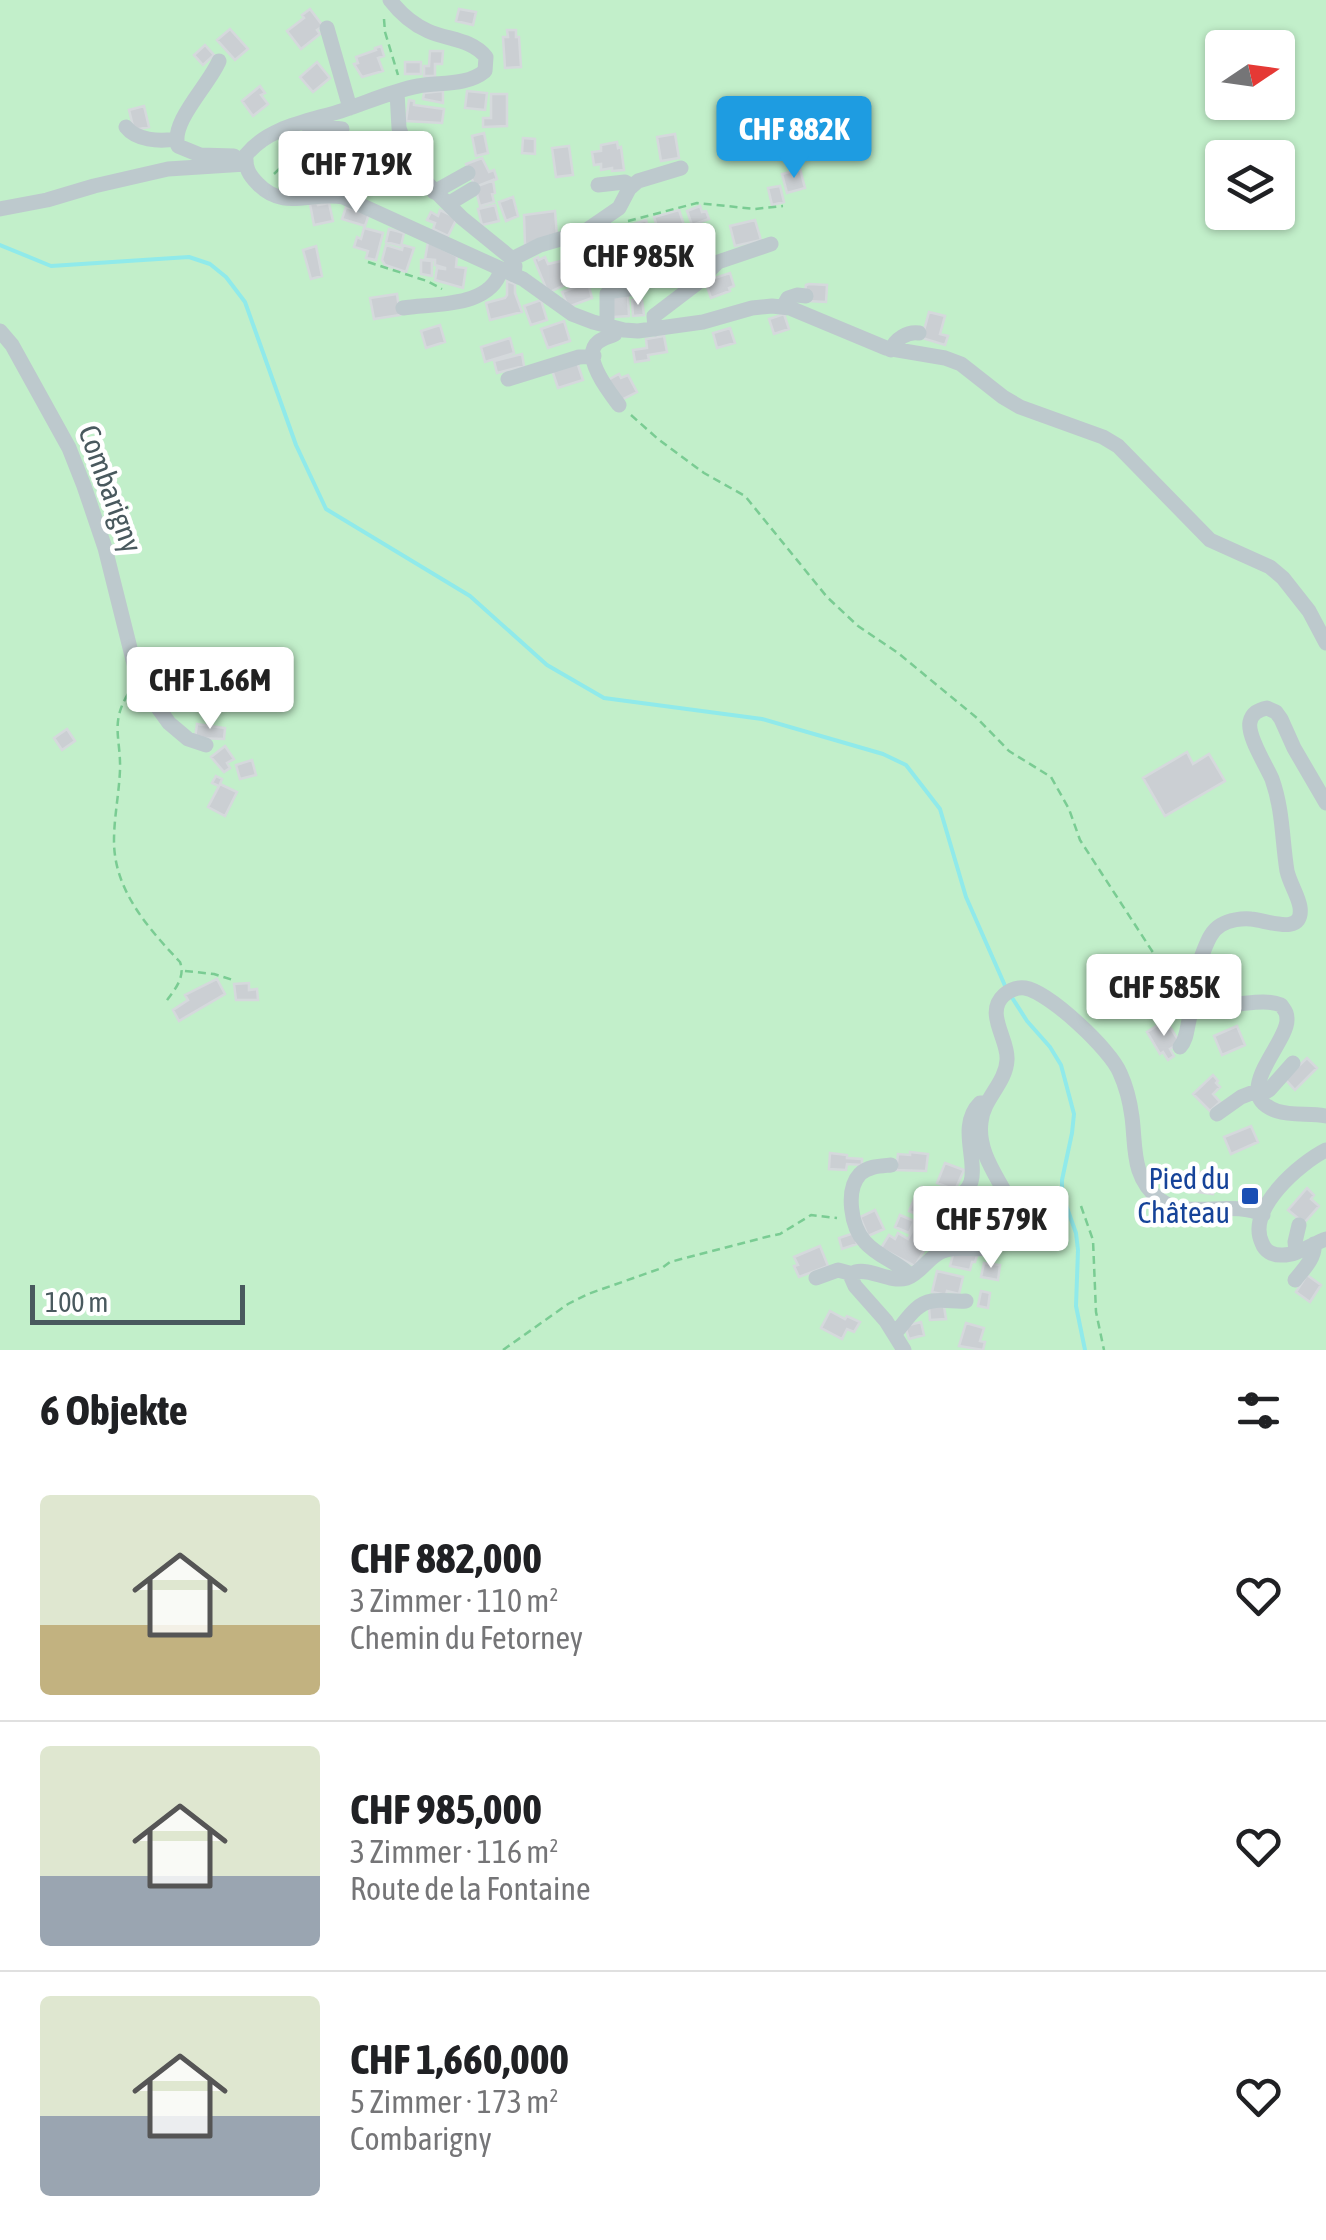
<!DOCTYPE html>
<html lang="de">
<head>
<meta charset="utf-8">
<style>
	:root { --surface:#fff; --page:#f6f6f6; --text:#202124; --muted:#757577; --line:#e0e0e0; --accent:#1e9ce1 }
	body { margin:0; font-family:"Asap Condensed",sans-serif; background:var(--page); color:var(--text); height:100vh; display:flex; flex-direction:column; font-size:38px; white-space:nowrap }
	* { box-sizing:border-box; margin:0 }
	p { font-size:32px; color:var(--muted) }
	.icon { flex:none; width:55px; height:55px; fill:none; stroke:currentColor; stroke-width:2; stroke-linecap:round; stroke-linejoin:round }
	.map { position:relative; height:1350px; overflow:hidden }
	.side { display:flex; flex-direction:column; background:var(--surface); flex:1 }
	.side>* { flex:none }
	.needle { width:65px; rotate:77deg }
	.fabs { position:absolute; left:1205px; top:30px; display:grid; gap:20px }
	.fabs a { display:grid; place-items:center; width:90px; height:90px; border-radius:10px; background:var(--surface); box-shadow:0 2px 8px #0004; font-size:50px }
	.scale { position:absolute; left:30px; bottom:25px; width:215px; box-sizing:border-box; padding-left:10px; border:5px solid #49595e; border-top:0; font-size:28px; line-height:35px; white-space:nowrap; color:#49595e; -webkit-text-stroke:8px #fff; paint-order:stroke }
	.price { position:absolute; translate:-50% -85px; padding:0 22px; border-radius:10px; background:#fff; color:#222; font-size:32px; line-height:65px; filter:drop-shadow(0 2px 5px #0008) }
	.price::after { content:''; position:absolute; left:50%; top:60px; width:30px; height:22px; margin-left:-15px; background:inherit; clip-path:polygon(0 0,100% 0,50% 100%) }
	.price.selected { background:var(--accent); color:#fff }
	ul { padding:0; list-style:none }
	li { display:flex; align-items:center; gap:30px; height:250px; padding:0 40px }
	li+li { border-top:2px solid var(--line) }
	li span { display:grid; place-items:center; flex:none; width:280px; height:200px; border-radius:10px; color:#555 }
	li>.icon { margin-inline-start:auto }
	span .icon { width:120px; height:120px; fill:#fffc; stroke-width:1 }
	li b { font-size:42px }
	h2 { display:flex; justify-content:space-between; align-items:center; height:120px; padding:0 40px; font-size:42px }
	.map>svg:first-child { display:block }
	.green { fill:#c2efca; fill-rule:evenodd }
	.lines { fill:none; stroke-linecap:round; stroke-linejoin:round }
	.stream { stroke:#90eaea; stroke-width:4 }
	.building { fill:#cbcfd3; stroke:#d5d9dc; stroke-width:2.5 }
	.path { stroke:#7acc93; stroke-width:2.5; stroke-dasharray:8 5; stroke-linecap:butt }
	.minor { stroke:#bdc9cd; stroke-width:15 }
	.transit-dot { fill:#1a4fb4; stroke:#fff; stroke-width:4 }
	.labels { text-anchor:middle; stroke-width:9; stroke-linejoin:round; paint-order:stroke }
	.street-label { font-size:30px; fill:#49595e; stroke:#fff }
	.transit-label { font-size:30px; fill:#164399; stroke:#fff; text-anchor:end }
</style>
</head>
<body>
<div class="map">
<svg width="1326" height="1350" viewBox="0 0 1326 1350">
	<rect width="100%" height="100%" fill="#f3f1f2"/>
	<path class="green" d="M 0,0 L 1326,0 L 1326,1350 L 0,1350 ZM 1222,48 L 1278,48 L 1278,102 L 1222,102 ZM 1222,158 L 1278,158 L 1278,212 L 1222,212 Z"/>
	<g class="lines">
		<path class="stream" d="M 0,245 L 51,266 L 189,257 L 210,264 L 226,277 L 245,302 L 296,445 L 326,509 L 470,596 L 547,665 L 604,698 L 762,719 L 883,754 L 906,765 L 940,809 L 966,897 L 1006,988
			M 1011,996 L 1027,1021 L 1050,1047 L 1061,1065 L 1074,1114 L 1072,1133 L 1062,1180 L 1062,1194 L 1076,1233 L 1078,1250 L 1076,1306 L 1085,1350"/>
	</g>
	<path class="building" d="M 310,9 L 323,26 L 317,30 L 320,34 L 301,49 L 287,31 L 304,18 L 302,15 Z
		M 459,9 L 476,12 L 473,25 L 456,21 Z
		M 230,29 L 248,49 L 235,60 L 217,40 Z
		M 507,30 L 516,30 L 516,37 L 519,37 L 521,67 L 505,68 L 503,37 L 508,37 Z
		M 205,45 L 214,55 L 203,65 L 194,55 Z
		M 381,46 L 384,56 L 378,58 L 383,71 L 362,77 L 354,64 L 358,63 L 356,57 L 376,50 L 375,48 Z
		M 430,51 L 443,51 L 442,64 L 435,64 L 435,76 L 424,76 L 424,66 L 429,66 Z
		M 317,62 L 330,78 L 313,92 L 300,77 Z
		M 405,62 L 421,62 L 421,74 L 405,74 Z
		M 260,86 L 265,93 L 261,95 L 268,104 L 253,116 L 242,101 Z
		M 443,91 L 443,103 L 423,99 L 424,93 Z
		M 467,91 L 487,93 L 485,110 L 465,108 Z
		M 491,94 L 507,94 L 507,126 L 483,127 L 483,118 L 491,118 Z
		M 409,100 L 414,101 L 414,105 L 444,109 L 442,123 L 406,121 Z
		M 144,106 L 149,127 L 134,130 L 129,110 Z
		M 484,133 L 488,153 L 476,156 L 472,136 Z
		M 359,134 L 361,154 L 339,156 L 337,135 Z
		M 675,134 L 679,158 L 661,161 L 657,137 Z
		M 523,138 L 535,139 L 535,154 L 522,153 Z
		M 617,142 L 618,148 L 621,147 L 624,170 L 612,171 L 612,168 L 601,170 L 601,164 L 594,165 L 592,152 L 601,151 L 601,145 Z
		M 569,146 L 573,175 L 556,177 L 552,148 Z
		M 482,158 L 489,172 L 494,170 L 497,179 L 475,187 L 466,164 Z
		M 800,169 L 805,188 L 787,193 L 782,174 Z
		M 305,170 L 308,189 L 286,192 L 283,173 Z
		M 333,173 L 334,188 L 318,189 L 317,174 Z
		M 493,180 L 495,193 L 492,194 L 494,202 L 480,206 L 475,187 Z
		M 780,186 L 784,202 L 772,205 L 768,188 Z
		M 513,197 L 518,216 L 506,221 L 499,202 Z
		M 317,203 L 318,205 L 329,203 L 333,221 L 314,225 L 310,204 Z
		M 495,205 L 499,221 L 482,225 L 478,209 Z
		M 700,206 L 702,212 L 706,211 L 709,219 L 692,225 L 687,211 Z
		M 346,207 L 369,214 L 365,226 L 342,219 Z
		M 440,210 L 457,218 L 448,236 L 433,229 L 435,223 L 427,220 L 431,212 L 438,216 Z
		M 679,210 L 685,228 L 660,236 L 654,217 Z
		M 555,211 L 557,235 L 525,245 L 524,215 Z
		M 646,220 L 650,233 L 634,238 L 630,225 Z
		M 755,220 L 761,240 L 735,246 L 730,226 Z
		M 364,228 L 383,233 L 376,260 L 366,258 L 368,251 L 354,247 L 357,237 L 361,239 Z
		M 389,229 L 404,233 L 401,246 L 386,242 Z
		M 591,238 L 597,239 L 595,253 L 579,250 L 581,239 L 591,240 Z
		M 428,242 L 457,256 L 456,267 L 466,268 L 463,288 L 435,280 L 437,268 L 445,269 L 445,268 L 435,265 L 435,260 L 425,259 Z
		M 386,245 L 402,250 L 403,245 L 414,248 L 406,272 L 385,265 L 382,260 Z
		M 316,246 L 322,276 L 311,279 L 303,250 Z
		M 609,253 L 629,253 L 634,285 L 611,284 Z
		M 665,253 L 668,269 L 647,273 L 644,257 Z
		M 538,257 L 539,260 L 545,257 L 548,264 L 570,259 L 578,278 L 548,293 L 534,259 Z
		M 421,260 L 432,261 L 432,276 L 421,274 Z
		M 606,267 L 607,281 L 589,283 L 587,269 Z
		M 730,273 L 734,286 L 729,288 L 730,291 L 711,298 L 705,281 Z
		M 507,281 L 515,284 L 515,293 L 522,312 L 490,320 L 486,303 L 505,298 L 507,295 Z
		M 809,284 L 827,285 L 826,302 L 808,301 L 805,292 L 806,285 Z
		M 581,285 L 589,287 L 592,298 L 568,307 L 562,292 Z
		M 397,294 L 400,315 L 374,319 L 370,298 Z
		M 628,295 L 629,316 L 613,317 L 612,297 Z
		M 541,300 L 547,320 L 531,325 L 524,306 Z
		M 632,300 L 642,300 L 644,315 L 633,316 Z
		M 929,312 L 945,316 L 940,334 L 948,336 L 945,345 L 922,338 Z
		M 784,314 L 789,329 L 774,334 L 769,319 Z
		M 564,321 L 570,341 L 548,348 L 541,329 Z
		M 440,325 L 445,342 L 426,348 L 421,331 Z
		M 730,328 L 735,343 L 717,348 L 713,333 Z
		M 664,336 L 667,352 L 648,355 L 649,360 L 635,362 L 633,350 L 647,348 L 646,339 Z
		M 510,338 L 514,353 L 485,362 L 481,347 Z
		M 522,354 L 524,366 L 497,373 L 494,361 Z
		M 577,362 L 583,380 L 558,388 L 552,370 Z
		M 619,374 L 621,378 L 628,375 L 637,392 L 619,401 L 608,380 Z
		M 197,724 L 225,728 L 224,739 L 195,738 Z
		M 67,729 L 75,741 L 62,750 L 54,738 Z
		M 225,746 L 234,759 L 227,763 L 230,768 L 224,772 L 211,757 Z
		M 1187,752 L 1193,764 L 1209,754 L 1225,781 L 1165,816 L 1143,778 Z
		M 252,760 L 256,775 L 240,779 L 236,765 Z
		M 216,776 L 222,779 L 220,784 L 237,792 L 225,816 L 208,807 L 219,786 L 212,783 Z
		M 1145,961 L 1159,974 L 1145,990 L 1131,977 Z
		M 217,979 L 225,994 L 179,1021 L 173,1010 L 188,1000 L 185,995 Z
		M 249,983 L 249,990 L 257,989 L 258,1000 L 236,1000 L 234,984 Z
		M 1166,1020 L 1180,1043 L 1170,1049 L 1174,1056 L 1168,1060 L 1163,1052 L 1160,1054 L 1147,1032 Z
		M 1237,1026 L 1245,1045 L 1222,1055 L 1214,1036 Z
		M 1307,1058 L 1317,1068 L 1295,1090 L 1285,1079 Z
		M 1213,1075 L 1218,1081 L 1216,1083 L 1220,1087 L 1213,1094 L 1220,1102 L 1210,1111 L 1193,1094 Z
		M 1251,1126 L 1258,1142 L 1231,1154 L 1224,1137 Z
		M 910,1152 L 928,1154 L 926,1171 L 896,1170 L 898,1154 L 910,1155 Z
		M 830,1153 L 847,1155 L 847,1158 L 862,1159 L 862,1165 L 847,1164 L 846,1170 L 829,1169 Z
		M 945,1163 L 964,1170 L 955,1190 L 937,1183 Z
		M 1192,1171 L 1216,1174 L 1213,1194 L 1190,1191 Z
		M 922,1187 L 943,1192 L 942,1202 L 920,1193 Z
		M 1307,1188 L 1314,1195 L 1311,1199 L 1319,1206 L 1304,1223 L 1288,1210 Z
		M 916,1195 L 927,1200 L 921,1216 L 909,1211 Z
		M 875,1210 L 884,1229 L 868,1236 L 860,1217 Z
		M 941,1211 L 957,1216 L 953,1230 L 937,1224 Z
		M 900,1215 L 914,1221 L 909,1233 L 895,1227 Z
		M 917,1222 L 928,1228 L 923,1237 L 930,1241 L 915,1266 L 881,1248 L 889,1235 L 895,1239 L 898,1233 L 908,1239 Z
		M 978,1222 L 997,1222 L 997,1240 L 978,1240 Z
		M 964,1223 L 975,1226 L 969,1247 L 959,1244 Z
		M 935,1224 L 953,1230 L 945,1247 L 937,1244 L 938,1240 L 929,1237 Z
		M 854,1233 L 857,1244 L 842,1249 L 839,1238 Z
		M 820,1246 L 828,1266 L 799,1277 L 794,1266 L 798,1265 L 794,1257 Z
		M 954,1251 L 978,1253 L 975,1262 L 972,1262 L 970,1270 L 950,1266 Z
		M 984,1263 L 1000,1265 L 998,1280 L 981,1277 Z
		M 937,1271 L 963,1277 L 959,1294 L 947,1291 L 946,1295 L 932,1292 Z
		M 1307,1275 L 1321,1285 L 1310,1302 L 1296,1292 Z
		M 981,1291 L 990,1293 L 988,1308 L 978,1306 Z
		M 944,1306 L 946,1319 L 930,1320 L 929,1307 Z
		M 830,1311 L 845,1319 L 847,1316 L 860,1322 L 854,1332 L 847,1329 L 842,1339 L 821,1328 Z
		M 921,1322 L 924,1335 L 909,1339 L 905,1326 Z
		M 966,1323 L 984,1328 L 980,1341 L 985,1342 L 983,1350 L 959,1346 Z"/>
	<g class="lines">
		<path class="path" d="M 384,19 L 385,32 L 398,75
			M 274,174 L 280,168 L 294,164
			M 628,221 L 697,203 L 755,209 L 783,206
			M 368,262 L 427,281 L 442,289
			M 631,415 L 658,439 L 704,473 L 745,496 L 827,597 L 858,626 L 898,653 L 977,718 L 1009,751 L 1051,777 L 1069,809 L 1080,840 L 1154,954 L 1181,986
			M 128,694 C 110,723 121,739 120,770 C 119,794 114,817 114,841 C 114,890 148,928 180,962 C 186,978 174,990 165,1003
			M 185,971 L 214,974 L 233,980
			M 1081,1206 L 1093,1240 L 1096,1312 L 1104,1350
			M 503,1350 L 568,1304 L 588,1294 L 662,1268 L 670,1262 L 766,1237 L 780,1234 L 811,1215 L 837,1218"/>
		<path class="minor" d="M 390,0 C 400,13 412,24 428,31 C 448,40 472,39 486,57 L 485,71 C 467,86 440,82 418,86 C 392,91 368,102 344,110 C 311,121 269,126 246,155 C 245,168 249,175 258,184 C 284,211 311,191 343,197 L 523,279 L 572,314 L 593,322 L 624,330 L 638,331 L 703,322 L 752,308 L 772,306 L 790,308 L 886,348 L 945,358 L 961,364 L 1003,397 L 1020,407 L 1103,437 L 1118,446 L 1210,540 L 1270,567 L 1283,578 L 1309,611 L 1326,643
			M 327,28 L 350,108
			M 219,61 C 209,85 170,122 178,146 L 200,155 L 234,156
			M 397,92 L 399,128 L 415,171 L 462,218 L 510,257 L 515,266 L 514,275
			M 307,125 L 342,129
			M 126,127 C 136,140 159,142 175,139
			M 598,185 L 625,182 L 632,186
			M 434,192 L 468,173
			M 448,204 L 473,189
			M 0,209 L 47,200 L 94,186 L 168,169 L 246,164
			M 593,231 L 596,234 L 626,239
			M 512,259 L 540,245 L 584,232 L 619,208 L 629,189 L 638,181 L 681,168
			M 783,307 L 788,298 L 797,295 L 806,296
			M 403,308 C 435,303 490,308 501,270
			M 607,326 L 607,294 L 613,291 L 636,288 L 641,283 L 641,276
			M 617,328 L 615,334 C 609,337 603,338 598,342 C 581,356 609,392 619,405
			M 655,329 L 654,316 L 696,284 L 718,262 L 771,244
			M 0,331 L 12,345 L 69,448 L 84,486 L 105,548 L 138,680 L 169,723 L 188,739 L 206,745
			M 891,350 C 895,339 908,331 919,333
			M 508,379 L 579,357 L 594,356
			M 1326,803 L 1294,748 L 1281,719 L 1276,712 L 1267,708 C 1258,710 1252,713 1250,722 C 1247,736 1266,765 1272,779 C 1283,810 1282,840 1287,871 C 1290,884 1298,895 1300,907 C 1304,937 1266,920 1251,919 C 1242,918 1229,920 1221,925 C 1212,930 1208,940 1204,950 C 1198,965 1194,979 1199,995 C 1222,1015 1255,995 1281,1005 C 1285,1011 1287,1012 1287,1020 C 1287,1044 1229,1095 1277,1111 C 1292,1116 1310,1113 1326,1116
			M 1180,1047 C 1191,1035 1184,1015 1200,997
			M 1260,1095 L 1269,1090 L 1293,1063
			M 1217,1114 L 1241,1097 L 1259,1090
			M 1326,1150 C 1300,1163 1246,1209 1262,1243 C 1265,1251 1272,1255 1281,1255 C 1296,1256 1312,1244 1326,1239
			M 891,1165 C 881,1166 868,1166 860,1174 C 845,1190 851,1227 865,1242 C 878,1257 898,1262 911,1276
			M 948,1200 C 999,1188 949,1134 980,1103 L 987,1103
			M 1296,1251 L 1295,1242 L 1299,1225
			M 816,1278 L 838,1270 L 853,1274
			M 1295,1280 C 1303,1270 1316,1257 1314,1244
			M 895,1333 C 906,1322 914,1304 932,1301 C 943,1299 955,1302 966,1301
			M 904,1350 L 886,1321 L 855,1286 L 851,1277 L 855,1272 C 872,1268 889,1283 907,1278 C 921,1273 929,1256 943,1251 C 966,1242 998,1261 1010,1230 C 1014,1220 1013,1209 1009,1200 C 997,1176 977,1151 981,1122 C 983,1099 1006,1083 1007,1060 C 1009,1040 984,1013 1004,995 C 1010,990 1017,987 1025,988 C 1049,992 1111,1050 1120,1073 C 1126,1086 1130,1102 1132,1117 C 1136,1148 1131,1177 1160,1200 C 1186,1220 1233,1199 1263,1215"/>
	</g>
	<rect class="transit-dot" x="1240" y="1186" width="20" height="20" rx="5"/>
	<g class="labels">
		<g class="street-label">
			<text transform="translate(110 489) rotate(70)" y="10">Combarigny</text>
		</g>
		<g class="transit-label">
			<text x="1230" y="1189">Pied du<tspan x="1230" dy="34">Château</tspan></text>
		</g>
	</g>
</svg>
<div class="fabs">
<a><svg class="needle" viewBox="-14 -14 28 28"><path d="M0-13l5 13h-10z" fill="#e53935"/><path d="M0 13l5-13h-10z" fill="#757577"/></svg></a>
<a><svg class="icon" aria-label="layers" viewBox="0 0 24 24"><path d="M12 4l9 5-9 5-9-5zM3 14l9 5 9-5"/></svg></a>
</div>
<div class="scale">100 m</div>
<b class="price selected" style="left:794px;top:181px">CHF 882K</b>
<b class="price" style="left:356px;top:216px">CHF 719K</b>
<b class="price" style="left:638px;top:308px">CHF 985K</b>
<b class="price" style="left:210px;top:732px">CHF 1.66M</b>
<b class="price" style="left:1164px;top:1039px">CHF 585K</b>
<b class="price" style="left:991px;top:1271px">CHF 579K</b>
</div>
<section class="side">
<h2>6 Objekte<svg class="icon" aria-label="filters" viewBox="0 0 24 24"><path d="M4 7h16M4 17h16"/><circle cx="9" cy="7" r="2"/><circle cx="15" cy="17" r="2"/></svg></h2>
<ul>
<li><span style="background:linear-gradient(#dfe7d0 65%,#c2b280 0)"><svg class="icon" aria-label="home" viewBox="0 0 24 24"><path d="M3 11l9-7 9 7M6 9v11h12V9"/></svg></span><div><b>CHF 882,000</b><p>3 Zimmer · 110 m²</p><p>Chemin du Fetorney</p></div><svg class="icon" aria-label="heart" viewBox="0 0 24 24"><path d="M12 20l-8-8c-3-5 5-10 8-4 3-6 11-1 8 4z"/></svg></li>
<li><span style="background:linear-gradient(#dfe7d0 65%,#9aa5b1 0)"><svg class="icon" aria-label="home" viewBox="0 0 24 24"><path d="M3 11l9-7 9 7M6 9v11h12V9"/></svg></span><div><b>CHF 985,000</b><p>3 Zimmer · 116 m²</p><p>Route de la Fontaine</p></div><svg class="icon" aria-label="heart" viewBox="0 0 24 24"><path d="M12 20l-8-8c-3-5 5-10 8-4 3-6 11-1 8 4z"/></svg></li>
<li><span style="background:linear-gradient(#dfe7d0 60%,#9aa5b1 0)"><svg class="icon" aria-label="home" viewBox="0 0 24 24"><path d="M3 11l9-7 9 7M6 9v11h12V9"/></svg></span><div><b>CHF 1,660,000</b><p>5 Zimmer · 173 m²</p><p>Combarigny</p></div><svg class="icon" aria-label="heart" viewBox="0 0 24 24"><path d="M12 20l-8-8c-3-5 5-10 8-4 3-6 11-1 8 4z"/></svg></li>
</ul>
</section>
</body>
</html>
